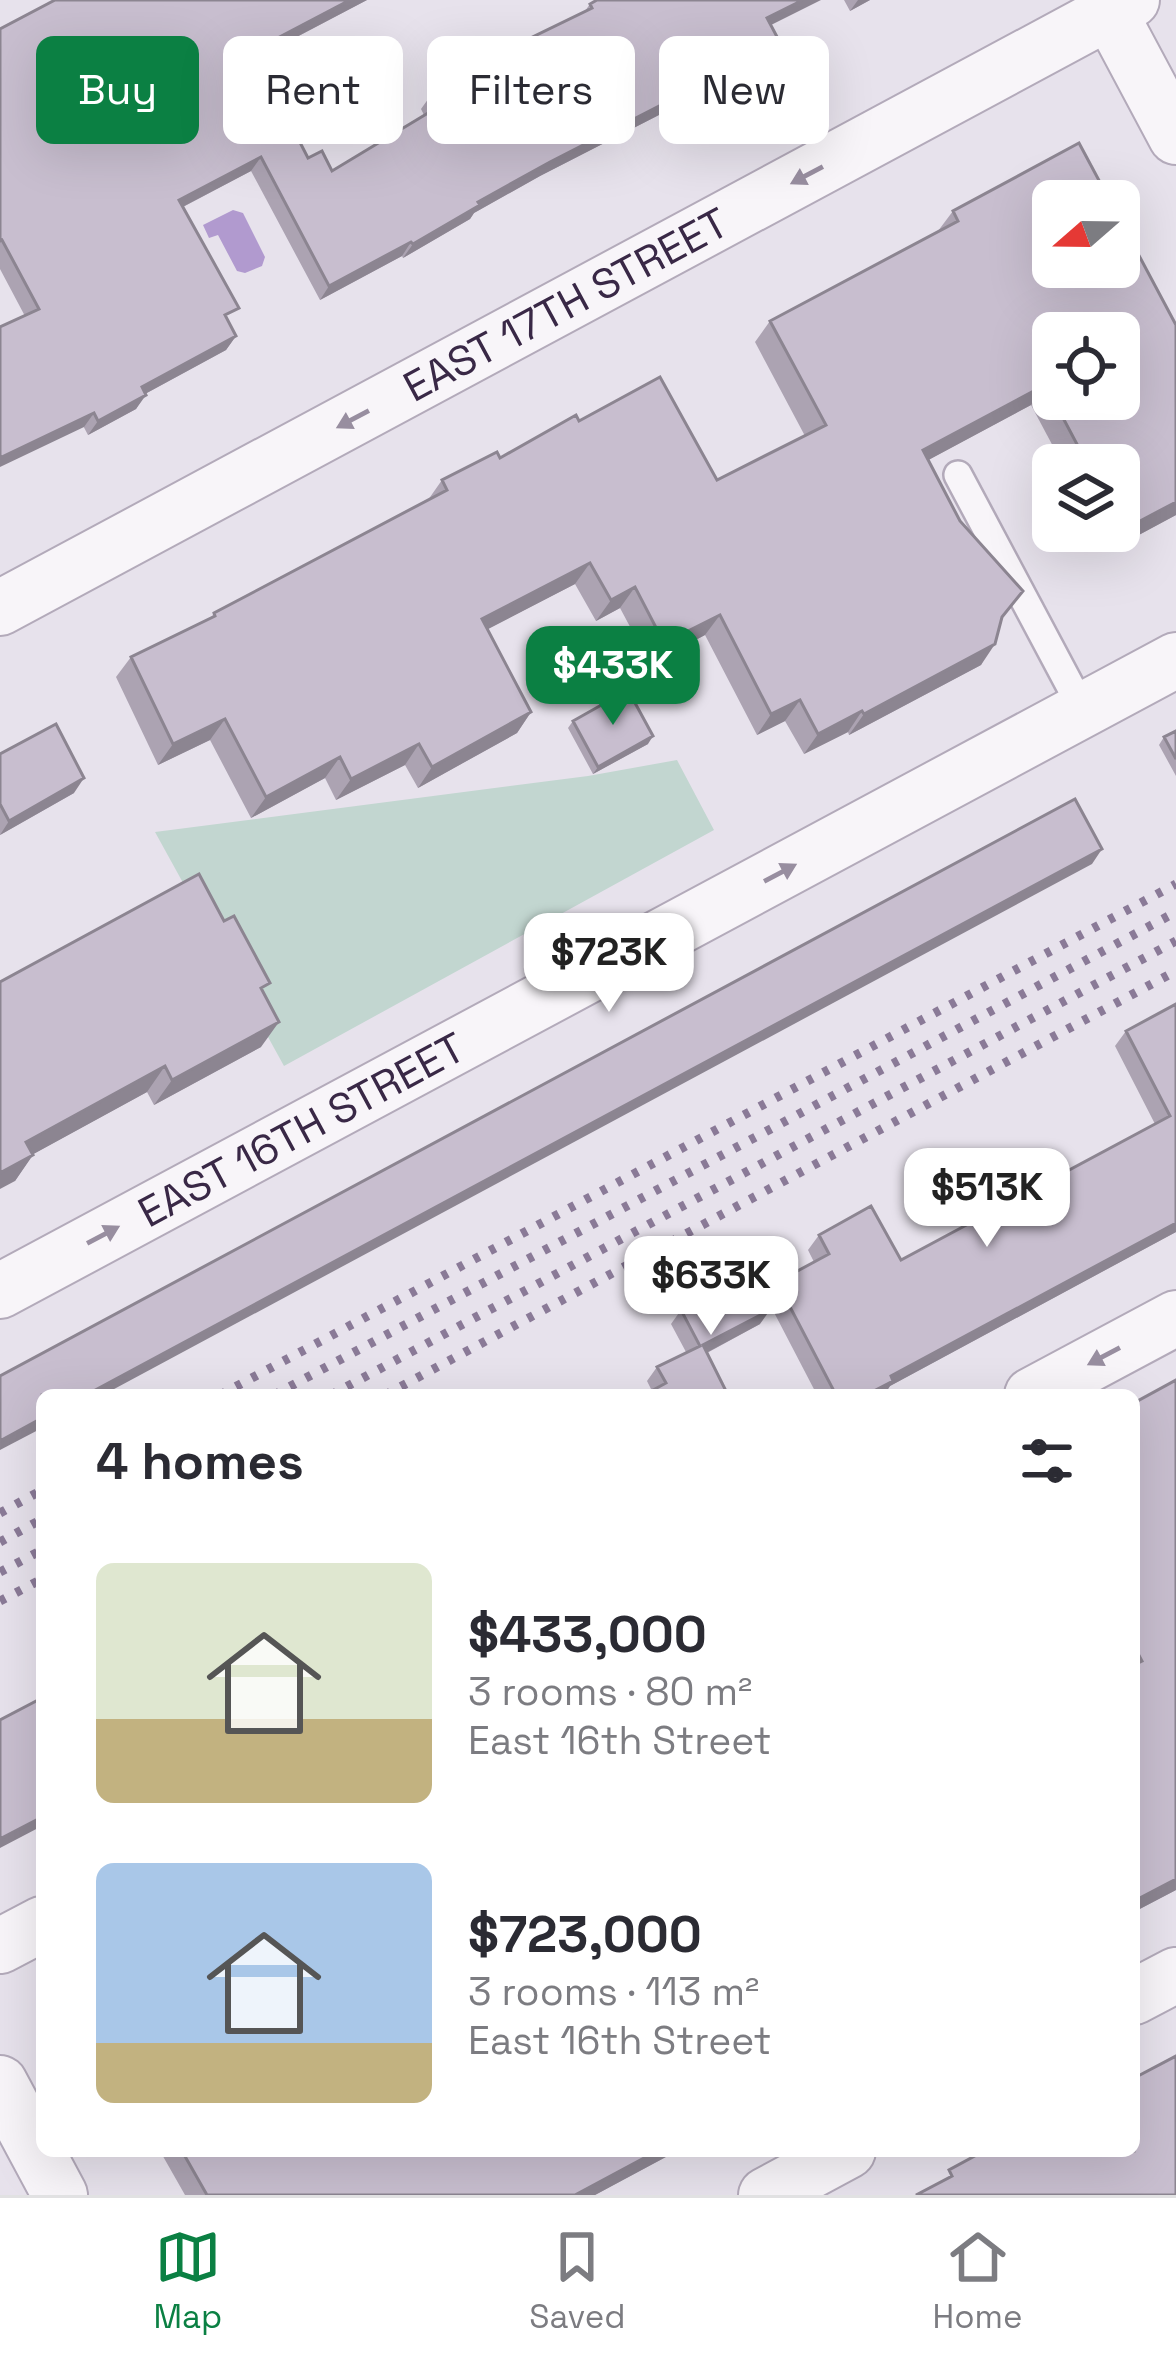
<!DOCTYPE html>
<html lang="en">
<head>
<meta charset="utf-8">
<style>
	:root { --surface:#fff; --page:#f7f7f7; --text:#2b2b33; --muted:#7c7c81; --line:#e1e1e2; --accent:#0b8043 }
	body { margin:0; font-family:"Space Grotesk",sans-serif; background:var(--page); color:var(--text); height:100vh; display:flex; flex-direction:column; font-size:45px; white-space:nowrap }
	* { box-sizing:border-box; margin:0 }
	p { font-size:39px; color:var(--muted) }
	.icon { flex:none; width:66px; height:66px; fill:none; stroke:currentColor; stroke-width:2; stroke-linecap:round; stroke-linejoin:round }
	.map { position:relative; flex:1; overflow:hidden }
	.details { position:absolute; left:36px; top:1389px; width:1104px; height:768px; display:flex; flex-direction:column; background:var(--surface); border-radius:18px; box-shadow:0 12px 48px #0002 }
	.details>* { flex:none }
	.banner { position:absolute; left:36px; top:36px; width:1104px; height:108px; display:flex; gap:24px }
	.needle { width:78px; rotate:250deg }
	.fabs { position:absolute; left:1032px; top:180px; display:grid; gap:24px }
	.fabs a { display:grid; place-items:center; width:108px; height:108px; border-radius:18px; background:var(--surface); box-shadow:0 12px 48px #0002; font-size:60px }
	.price { position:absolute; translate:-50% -102px; padding:0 27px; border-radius:24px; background:#fff; color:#222; font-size:39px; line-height:78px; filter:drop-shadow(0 3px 6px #0008) }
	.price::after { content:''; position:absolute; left:50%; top:72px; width:36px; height:27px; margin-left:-18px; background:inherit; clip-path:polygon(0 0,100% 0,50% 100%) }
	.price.active { background:var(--accent); color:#fff }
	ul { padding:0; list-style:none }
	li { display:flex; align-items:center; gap:36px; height:300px; padding:0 60px }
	li span { display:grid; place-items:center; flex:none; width:336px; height:240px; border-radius:18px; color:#555 }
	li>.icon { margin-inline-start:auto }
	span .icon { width:144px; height:144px; fill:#fffc; stroke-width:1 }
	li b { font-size:51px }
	h2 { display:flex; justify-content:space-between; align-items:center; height:144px; padding:0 60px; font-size:51px }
	.pill { padding:0 42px; border-radius:18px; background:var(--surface); box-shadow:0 12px 48px #0002; font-size:42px; line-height:108px }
	.pill.active { background:var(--accent); color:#fff }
	.menu { display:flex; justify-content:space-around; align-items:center; height:168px; border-top:3px solid var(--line); background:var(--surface); font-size:33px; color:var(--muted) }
	.menu a { display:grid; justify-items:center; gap:6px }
	.menu .active { color:var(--accent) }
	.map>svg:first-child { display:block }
	.green { fill:#c2d6d0 }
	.water { fill:#b19acf }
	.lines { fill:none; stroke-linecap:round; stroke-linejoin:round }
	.service-casing { stroke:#b3aaba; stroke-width:32 }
	.minor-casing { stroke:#b3aaba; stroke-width:58 }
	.service { stroke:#f8f5f9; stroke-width:27 }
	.minor { stroke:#f8f5f9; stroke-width:54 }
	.rail { stroke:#8a7a97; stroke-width:9; stroke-dasharray:6 12; stroke-linecap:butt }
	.wall { fill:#aca3b2 }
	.shaded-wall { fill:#8c8591 }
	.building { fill:#c8becf; stroke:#8c8591; stroke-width:3 }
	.oneway { fill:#988ea0 }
	.labels { text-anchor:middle; stroke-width:9; stroke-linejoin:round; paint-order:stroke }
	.street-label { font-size:42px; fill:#392846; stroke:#f5f2f9 }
</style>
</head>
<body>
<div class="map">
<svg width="1176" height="2195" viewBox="0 0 1176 2195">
	<rect width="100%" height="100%" fill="#e7e2ec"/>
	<path class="green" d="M 677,760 L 714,830 L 284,1066 L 155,832 L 588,776 Z"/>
	<path class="water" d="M 233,210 L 243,213 L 265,257 L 262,266 L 245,273 L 237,271 L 218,235 L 209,238 L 203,225 Z"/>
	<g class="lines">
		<defs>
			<path id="service" d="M 958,475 L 1083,710"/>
			<g id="minor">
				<path d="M 1103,0 L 1176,137"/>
				<path id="s1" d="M 0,608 L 1132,0"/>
				<path id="s2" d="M 0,1291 L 1176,660"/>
				<path d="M 1032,1395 L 1176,1318"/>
				<path d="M 0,1946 L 42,1924"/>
				<path d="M 1134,1997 L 1176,1975"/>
				<path d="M 0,2083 L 60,2195"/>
				<path d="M 766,2195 L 848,2151"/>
			</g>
		</defs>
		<use href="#service" class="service-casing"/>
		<use href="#minor" class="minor-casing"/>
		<use href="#service" class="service"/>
		<use href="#minor" class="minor"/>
		<path class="rail" d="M 220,1395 L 1176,884
			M 274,1395 L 1176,912
			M 331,1395 L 1176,941
			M 385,1395 L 1176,971
			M 0,1513 L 42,1490
			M 0,1542 L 42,1519
			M 0,1572 L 42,1550
			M 0,1601 L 42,1579"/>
	</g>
	<path class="wall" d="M 55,0 L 367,0 L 257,58 L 308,158 L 332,171 L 424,115 L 421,109 L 431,95 L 585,11 L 590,4 L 771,25 L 784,50 L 774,64 L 738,84 L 733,77 L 540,176 L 474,213 L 470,219 L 403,258 L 402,256 L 320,300 L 251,171 L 183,207 L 229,322 L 236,336 L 226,350 L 145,394 L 136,409 L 88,435 L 0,269 L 0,29 Z
		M 844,0 L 870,0 L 850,11 Z
		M 953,211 L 1176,515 L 1109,551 L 1098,531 L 1119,531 L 1119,465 L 1063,465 L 1031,405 L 928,460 L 1001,621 L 981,665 L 849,735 L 848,732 L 804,754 L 785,721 L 757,735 L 705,635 L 650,664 L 620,608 L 596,621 L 575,584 L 487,629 L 531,712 L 517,733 L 418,788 L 405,765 L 336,800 L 325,778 L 251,818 L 210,740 L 158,765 L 116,677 L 131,657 L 210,619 L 214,613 L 428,500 L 442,480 L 500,458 L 579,421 L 717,480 L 805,436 L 755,342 L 770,321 L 938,231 Z
		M 573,721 L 648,744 L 593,774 L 568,728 Z
		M 1176,731 L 1176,776 L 1159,745 L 1164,737 Z
		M 0,754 L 74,793 L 0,835 Z
		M 0,982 L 264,993 L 261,1047 L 154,1105 L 147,1092 L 33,1154 L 15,1181 Z
		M 1176,1004 L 1176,1232 L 890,1386 L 884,1395 L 817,1395 L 766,1297 L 777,1282 L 814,1262 L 808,1250 L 819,1235 L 901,1260 L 1155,1124 L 1115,1046 L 1126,1031 Z
		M 681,1310 L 760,1324 L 707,1353 L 728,1395 L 652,1391 L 647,1381 L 657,1367 L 686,1352 L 671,1324 Z
		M 1176,1380 L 1176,1890 L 1134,1912 L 1134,1403 Z
		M 160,2151 L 677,2151 L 595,2195 L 185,2195 Z"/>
	<path class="shaded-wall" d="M 350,0 L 367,0 L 243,65 L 253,51 Z
		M 803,0 L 821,0 L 757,32 L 767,18 Z
		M 858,0 L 870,0 L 850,11 Z
		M 784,50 L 774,64 L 738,84 L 747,70 Z
		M 743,63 L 733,77 L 540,176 L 474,213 L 470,219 L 403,258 L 413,244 L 478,202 L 550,162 Z
		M 261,157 L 251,171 L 169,214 L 179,200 Z
		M 411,242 L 402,256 L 320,300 L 329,286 Z
		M 236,336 L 226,350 L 132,401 L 142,387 Z
		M 1045,385 L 1031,405 L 908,471 L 923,450 Z
		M 146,395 L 136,409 L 88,435 L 98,421 Z
		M 94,413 L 84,427 L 0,467 L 0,458 Z
		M 1176,502 L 1176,515 L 1109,551 L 1123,530 Z
		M 590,563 L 575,584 L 467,640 L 482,619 Z
		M 635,587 L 620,608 L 596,621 L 611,600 Z
		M 720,615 L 705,635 L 650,664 L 664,643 Z
		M 995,644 L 981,665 L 849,735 L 864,714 Z
		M 800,700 L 785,721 L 757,735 L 771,714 Z
		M 862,711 L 848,732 L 804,754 L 818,734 Z
		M 531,712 L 517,733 L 418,788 L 432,767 Z
		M 225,719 L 210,740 L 158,765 L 173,744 Z
		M 653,736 L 648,744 L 593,774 L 598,767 Z
		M 419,744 L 405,765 L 336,800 L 351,779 Z
		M 340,757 L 325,778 L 251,818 L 266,797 Z
		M 84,778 L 74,793 L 0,835 L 9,821 Z
		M 1102,849 L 1092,864 L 103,1395 L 86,1395 Z
		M 279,1022 L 261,1047 L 154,1105 L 172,1080 Z
		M 165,1066 L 147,1092 L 8,1168 L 26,1142 Z
		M 33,1155 L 15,1181 L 0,1189 L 0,1173 Z
		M 1176,1223 L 1176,1232 L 890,1386 L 884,1395 L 866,1395 L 891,1376 Z
		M 770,1310 L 760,1324 L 693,1360 L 703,1345 Z
		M 42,1418 L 42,1428 L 0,1450 L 0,1441 Z
		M 42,1817 L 42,1826 L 0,1848 L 0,1839 Z
		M 1176,1879 L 1176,1890 L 1134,1912 L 1134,1901 Z
		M 657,2151 L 677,2151 L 595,2195 L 575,2195 Z"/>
	<path class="building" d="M 55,0 L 350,0 L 253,51 L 308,158 L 322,151 L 332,171 L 438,107 L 431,95 L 508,49 L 592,8 L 590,4 L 597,0 L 803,0 L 767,18 L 784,50 L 747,70 L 743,63 L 550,162 L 478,202 L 480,205 L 413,244 L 411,242 L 329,286 L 261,157 L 179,200 L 239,308 L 225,315 L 236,336 L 142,387 L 146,395 L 98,421 L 94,413 L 0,458 L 0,327 L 39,309 L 2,240 L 0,241 L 0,29 Z
		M 1079,143 L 1110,201 L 1053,201 L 1053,267 L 1119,267 L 1119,218 L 1176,325 L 1176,502 L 1123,530 L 1119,522 L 1119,465 L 1088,465 L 1053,399 L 1119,399 L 1119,333 L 1053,333 L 1053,399 L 1045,385 L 923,450 L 960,521 L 1023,591 L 1002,617 L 995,644 L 864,714 L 862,711 L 818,734 L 800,700 L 771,714 L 720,615 L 664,643 L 635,587 L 611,600 L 590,563 L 482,619 L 531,712 L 432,767 L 419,744 L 351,779 L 340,757 L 266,797 L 225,719 L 173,744 L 131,657 L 215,616 L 214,613 L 447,490 L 442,480 L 497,452 L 500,458 L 576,415 L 579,421 L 660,377 L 717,480 L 826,425 L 770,321 L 958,221 L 953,211 Z
		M 628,690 L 653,736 L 598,767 L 573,721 Z
		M 56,724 L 84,778 L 9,821 L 0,804 L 0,754 Z
		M 1176,731 L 1176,759 L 1164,737 Z
		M 1075,799 L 1102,849 L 86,1395 L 42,1395 L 42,1418 L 0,1441 L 0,1376 Z
		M 199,874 L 224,921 L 234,916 L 270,983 L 261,988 L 279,1022 L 172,1080 L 165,1066 L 26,1142 L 33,1155 L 0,1173 L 0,982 Z
		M 1176,1004 L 1176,1223 L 891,1376 L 893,1381 L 866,1395 L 836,1395 L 777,1282 L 829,1254 L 819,1235 L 871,1206 L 901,1260 L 1170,1116 L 1126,1031 Z
		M 751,1273 L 770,1310 L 703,1345 L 728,1395 L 644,1395 L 666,1383 L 657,1367 L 700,1346 L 681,1310 Z
		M 1176,1380 L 1176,1879 L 1134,1901 L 1134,1665 L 1142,1661 L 1134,1646 L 1134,1403 Z
		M 42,1698 L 42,1817 L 0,1839 L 0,1720 Z
		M 1176,2056 L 1176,2195 L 916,2195 L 952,2176 L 949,2170 L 984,2151 L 1134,2151 L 1134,2071 L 1135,2070 L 1138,2076 Z
		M 182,2151 L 657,2151 L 575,2195 L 207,2195 Z"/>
	<defs><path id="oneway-solid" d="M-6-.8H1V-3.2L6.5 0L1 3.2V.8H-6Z" transform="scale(3)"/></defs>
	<g class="oneway">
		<use href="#oneway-solid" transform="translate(807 175) rotate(152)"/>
		<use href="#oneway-solid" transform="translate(353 419) rotate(152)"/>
		<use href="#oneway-solid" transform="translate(780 873) rotate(-28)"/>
		<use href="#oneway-solid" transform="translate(103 1235) rotate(-28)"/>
		<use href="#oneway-solid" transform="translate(1104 1356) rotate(152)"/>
	</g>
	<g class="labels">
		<g class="street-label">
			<text dy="15" stroke="none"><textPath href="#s1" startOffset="642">EAST 17TH STREET</textPath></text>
			<text dy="15" stroke="none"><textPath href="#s2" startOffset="342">EAST 16TH STREET</textPath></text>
		</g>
	</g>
</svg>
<div class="fabs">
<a><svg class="needle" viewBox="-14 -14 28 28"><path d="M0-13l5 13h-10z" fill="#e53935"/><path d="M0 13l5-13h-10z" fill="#7c7c81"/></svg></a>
<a><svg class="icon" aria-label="locate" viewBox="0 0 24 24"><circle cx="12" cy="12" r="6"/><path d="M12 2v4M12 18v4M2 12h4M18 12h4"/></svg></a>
<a><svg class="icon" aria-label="layers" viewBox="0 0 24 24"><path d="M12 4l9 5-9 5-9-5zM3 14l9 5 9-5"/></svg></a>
</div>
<b class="price active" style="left:613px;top:728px">$433K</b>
<b class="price" style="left:609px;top:1015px">$723K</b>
<b class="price" style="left:987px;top:1250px">$513K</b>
<b class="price" style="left:711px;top:1338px">$633K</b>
<div class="banner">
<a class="pill active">Buy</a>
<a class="pill">Rent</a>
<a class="pill">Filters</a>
<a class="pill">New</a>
</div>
<section class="details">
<h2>4 homes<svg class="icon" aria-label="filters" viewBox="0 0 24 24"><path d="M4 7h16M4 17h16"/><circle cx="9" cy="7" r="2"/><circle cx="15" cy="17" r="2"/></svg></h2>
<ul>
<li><span style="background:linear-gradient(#dfe7d0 65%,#c2b280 0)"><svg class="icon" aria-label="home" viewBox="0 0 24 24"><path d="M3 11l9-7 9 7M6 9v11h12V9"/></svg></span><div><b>$433,000</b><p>3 rooms · 80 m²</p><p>East 16th Street</p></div></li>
<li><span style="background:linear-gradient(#a9c7e8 75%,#c2b280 0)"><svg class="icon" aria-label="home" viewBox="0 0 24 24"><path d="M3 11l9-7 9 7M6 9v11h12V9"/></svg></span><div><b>$723,000</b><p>3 rooms · 113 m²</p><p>East 16th Street</p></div></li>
</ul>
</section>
</div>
<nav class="menu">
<a class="active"><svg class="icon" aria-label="map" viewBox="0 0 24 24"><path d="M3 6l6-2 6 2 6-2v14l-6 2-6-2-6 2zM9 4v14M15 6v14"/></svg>Map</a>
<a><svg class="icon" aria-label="saved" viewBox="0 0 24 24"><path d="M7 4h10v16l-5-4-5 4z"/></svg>Saved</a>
<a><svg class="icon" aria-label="home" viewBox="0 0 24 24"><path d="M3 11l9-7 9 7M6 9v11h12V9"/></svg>Home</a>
</nav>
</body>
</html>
